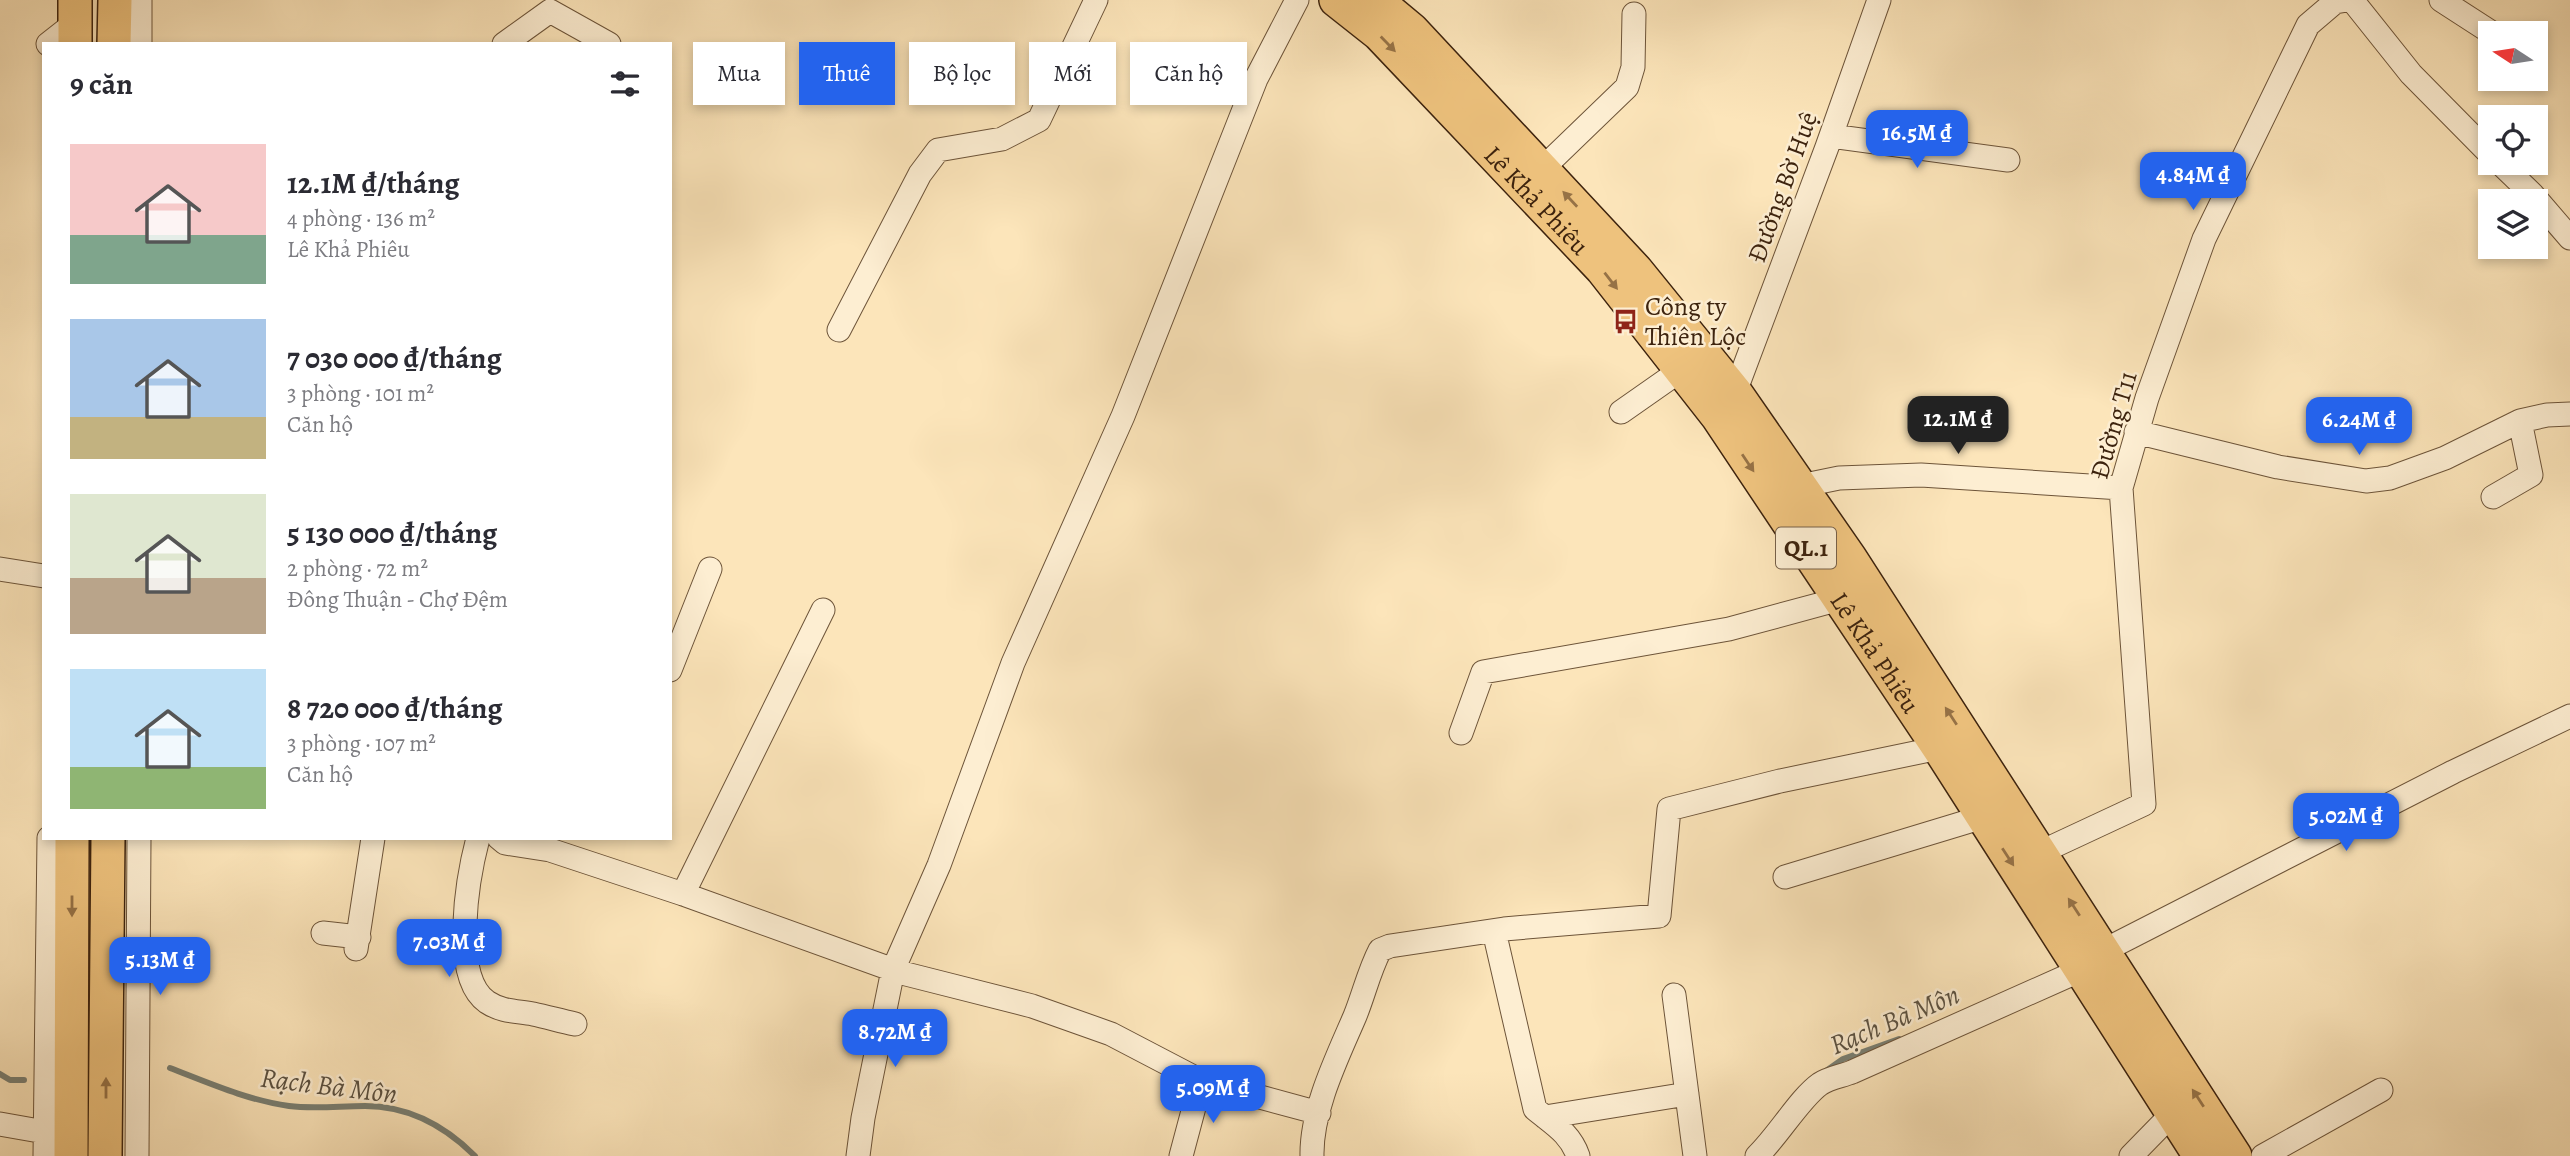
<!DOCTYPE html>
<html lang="vi">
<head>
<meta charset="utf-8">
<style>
	:root { --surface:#fff; --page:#f2f2f3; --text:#2b2b33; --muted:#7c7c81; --accent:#2563eb }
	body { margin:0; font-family:Alegreya,serif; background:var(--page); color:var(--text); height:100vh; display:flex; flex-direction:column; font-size:26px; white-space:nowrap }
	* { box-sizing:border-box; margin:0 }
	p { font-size:23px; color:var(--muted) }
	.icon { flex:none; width:38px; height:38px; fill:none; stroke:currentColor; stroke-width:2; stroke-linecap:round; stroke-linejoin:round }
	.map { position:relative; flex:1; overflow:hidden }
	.drawer { position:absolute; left:42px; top:42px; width:630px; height:798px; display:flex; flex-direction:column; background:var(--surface); border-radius:0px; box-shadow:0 4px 10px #0003 }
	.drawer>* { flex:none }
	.top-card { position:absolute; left:693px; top:42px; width:665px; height:63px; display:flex; gap:14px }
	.needle { width:46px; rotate:282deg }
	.controls { position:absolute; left:2478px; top:21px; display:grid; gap:14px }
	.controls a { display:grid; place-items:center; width:70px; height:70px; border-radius:0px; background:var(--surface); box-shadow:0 4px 10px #0003; font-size:35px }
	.price { position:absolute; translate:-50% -60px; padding:0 16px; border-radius:14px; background:var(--accent); color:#fff; font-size:23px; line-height:46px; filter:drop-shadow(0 2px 4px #0008) }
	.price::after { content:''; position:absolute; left:50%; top:42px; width:21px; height:16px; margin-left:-10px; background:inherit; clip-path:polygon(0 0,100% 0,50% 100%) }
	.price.current { background:#222; color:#fff }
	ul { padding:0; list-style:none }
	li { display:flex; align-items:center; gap:21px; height:175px; padding:0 28px }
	li span { display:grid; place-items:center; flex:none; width:196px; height:140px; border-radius:0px; color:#555 }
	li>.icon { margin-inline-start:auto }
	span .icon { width:84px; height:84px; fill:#fffc; stroke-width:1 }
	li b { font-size:30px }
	h2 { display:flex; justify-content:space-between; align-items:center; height:84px; padding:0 28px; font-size:30px }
	.chip { padding:0 24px; border-radius:0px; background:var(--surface); box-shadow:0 4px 10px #0003; font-size:24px; line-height:63px }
	.chip.current { background:var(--accent); color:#fff }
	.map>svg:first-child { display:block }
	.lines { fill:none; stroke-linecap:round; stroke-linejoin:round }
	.stream { stroke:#797f73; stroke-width:6 }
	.minor-casing { stroke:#6d5439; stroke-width:25 }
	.highway-casing { stroke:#3d230e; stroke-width:36 }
	.minor { stroke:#fdeed2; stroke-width:23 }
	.highway { stroke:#eec27d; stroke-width:33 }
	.oneway { fill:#967246 }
	.labels { text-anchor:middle; stroke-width:5; stroke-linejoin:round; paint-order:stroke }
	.shield { fill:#fdeed2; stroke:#776049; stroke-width:2 }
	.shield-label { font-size:24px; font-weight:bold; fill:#3d230e }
	.street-label { font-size:26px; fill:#3d230e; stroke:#fdeed2 }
	.poi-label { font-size:26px; fill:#3d230e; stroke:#fdeed2; text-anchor:start }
	.water-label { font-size:28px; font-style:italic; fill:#5b5141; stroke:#fdeed2 }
</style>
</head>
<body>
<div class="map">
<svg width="2570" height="1156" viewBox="0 0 2570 1156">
	<rect width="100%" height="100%" fill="#fce5ba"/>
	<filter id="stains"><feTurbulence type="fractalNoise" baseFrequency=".00286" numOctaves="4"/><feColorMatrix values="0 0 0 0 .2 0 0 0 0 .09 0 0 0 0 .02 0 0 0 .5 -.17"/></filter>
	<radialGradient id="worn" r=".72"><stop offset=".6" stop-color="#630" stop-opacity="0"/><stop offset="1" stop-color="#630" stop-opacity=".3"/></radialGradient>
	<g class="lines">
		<path class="stream" d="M 170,1068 C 209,1083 247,1100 289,1106 C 313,1109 340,1106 365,1106 C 408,1106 445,1126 475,1156
			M 1826,1071 L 1843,1059 L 1899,1039
			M 0,1074 L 10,1080 L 24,1080"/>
		<defs>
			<path id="minor" d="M 140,0 L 140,44
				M 2352,0 L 2411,74 L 2490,154
				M 2441,0 L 2492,33
				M 48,44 L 76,22
				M 504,44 L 550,11 L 609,44
				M 1831,136 L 2008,160
				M 2500,163 L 2532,194 L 2570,238
				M 1542,169 L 1627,87 L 1633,67 L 1634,14
				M 839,330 L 920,174 L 938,150 L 1002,139 L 1039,120 L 1096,0
				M 1735,392 L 1827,147 L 1879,0
				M 1621,412 L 1681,370
				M 2136,432 L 2278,467 L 2366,481 L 2390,478 L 2445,458 L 2520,421 L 2547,415 L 2570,414
				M 1800,486 L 1839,478 L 1921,475 L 2121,488
				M 2493,497 L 2531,475 L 2520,421
				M 0,569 L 44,576
				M 670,670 L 710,569
				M 1461,733 L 1483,672 L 1729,629 L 1840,599
				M 478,838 C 468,876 450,976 487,1002 C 502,1012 517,1011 533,1014 C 547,1017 561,1021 575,1024
				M 499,838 L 505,843 L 550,850 L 683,894 L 902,973 L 1032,1006 L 1111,1034 L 1201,1081 L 1319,1113
				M 2039,853 L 2144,804 L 2121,488 L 2147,398 L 2204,239 L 2308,25 L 2335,2 L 2347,0
				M 1785,877 L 1983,817
				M 683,894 L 823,610
				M 1494,931 L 1535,1109 C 1553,1124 1570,1133 1578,1156
				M 323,933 L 359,937
				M 356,949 L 373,838
				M 2103,951 L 2453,772 L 2570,716
				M 1674,995 L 1695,1156
				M 1545,1117 L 1687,1094
				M 0,1124 L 45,1132
				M 45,1156 L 49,838
				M 137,1156 L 139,838
				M 858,1156 L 863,1118 L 893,970 L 939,865 L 1013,663 L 1123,416 L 1256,79 L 1297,0
				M 1181,1156 L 1201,1081
				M 1312,1156 C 1311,1110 1337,1058 1355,1016 C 1364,994 1369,971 1380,950 L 1390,946 L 1504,929 L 1659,916 L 1669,809 L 1780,781 L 1939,748
				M 1757,1156 C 1778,1136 1800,1098 1820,1084 C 1829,1078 1842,1076 1852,1072 L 2081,970
				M 2131,1156 L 2173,1113
				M 2263,1156 L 2381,1090"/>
			<g id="highway">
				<path d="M 75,0 L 75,44"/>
				<path id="s1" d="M 1336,0 L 1379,34 L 1602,269 L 1718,417 L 1939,748 L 2200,1156"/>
				<path d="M 1376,0 L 1412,30 L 1636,270 L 1735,392 L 1850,558 L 2235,1156"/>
				<path d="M 114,44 L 115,0"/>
				<path d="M 71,1156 L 72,838"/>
				<path d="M 105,1156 L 108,838"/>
			</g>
		</defs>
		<use href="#minor" class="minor-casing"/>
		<use href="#highway" class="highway-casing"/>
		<use href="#minor" class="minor"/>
		<use href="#highway" class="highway"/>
	</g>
	<defs><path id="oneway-solid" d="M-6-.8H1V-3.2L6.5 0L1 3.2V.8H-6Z" transform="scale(1.75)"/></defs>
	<g class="oneway">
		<use href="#oneway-solid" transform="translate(1388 44) rotate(46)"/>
		<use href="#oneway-solid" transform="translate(1570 199) rotate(-133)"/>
		<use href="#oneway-solid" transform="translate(1611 281) rotate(52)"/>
		<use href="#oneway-solid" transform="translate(1748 463) rotate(56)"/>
		<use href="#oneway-solid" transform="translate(1951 716) rotate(-123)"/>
		<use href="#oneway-solid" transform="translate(2008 857) rotate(57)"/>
		<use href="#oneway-solid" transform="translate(72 906) rotate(90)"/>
		<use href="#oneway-solid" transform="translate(2074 907) rotate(-123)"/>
		<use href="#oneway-solid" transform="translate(106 1088) rotate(-90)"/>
		<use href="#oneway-solid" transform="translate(2198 1098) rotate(-123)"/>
	</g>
	<defs>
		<symbol id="bus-bare" viewBox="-9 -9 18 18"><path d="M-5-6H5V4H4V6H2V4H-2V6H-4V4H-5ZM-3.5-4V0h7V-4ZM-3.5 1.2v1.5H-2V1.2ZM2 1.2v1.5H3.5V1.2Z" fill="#8f2418" stroke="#fdeed2" stroke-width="2.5" paint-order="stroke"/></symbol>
	</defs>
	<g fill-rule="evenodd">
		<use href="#bus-bare" x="1608" y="304" width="35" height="35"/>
	</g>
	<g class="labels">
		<rect class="shield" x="1776" y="527.5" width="60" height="41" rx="5"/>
		<g class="shield-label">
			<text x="1806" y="556">QL.1</text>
		</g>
		<g class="street-label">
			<text transform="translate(1782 187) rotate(-70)" y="9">Đường Bờ Huệ</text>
			<text dy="9" stroke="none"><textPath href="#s1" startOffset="284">Lê Khả Phiêu</textPath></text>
			<text transform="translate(2113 425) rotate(-74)" y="9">Đường T11</text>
			<text dy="9" stroke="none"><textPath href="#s1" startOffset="850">Lê Khả Phiêu</textPath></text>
		</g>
		<g class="poi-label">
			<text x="1645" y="315">Công ty<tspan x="1645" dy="30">Thiên Lộc</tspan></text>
		</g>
		<g class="water-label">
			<text transform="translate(1894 1019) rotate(-23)" y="10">Rạch Bà Môn</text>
			<text transform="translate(329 1085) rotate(7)" y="10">Rạch Bà Môn</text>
		</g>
	</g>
	<rect width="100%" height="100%" filter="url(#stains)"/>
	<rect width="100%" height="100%" fill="url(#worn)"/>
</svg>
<div class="controls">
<a><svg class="needle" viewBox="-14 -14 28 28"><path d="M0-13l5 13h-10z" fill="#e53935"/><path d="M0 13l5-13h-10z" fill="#7c7c81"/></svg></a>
<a><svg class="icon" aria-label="locate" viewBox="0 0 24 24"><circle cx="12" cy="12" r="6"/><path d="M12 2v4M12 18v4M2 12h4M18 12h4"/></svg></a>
<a><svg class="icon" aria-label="layers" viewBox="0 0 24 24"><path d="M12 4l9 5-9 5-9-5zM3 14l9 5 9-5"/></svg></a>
</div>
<b class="price" style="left:1917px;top:170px">16.5M ₫</b>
<b class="price" style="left:2193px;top:212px">4.84M ₫</b>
<b class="price current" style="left:1958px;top:456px">12.1M ₫</b>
<b class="price" style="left:2359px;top:457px">6.24M ₫</b>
<b class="price" style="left:2346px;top:853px">5.02M ₫</b>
<b class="price" style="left:449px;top:979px">7.03M ₫</b>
<b class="price" style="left:160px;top:997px">5.13M ₫</b>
<b class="price" style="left:895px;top:1069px">8.72M ₫</b>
<b class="price" style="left:1213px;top:1125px">5.09M ₫</b>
<div class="top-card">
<a class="chip">Mua</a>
<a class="chip current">Thuê</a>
<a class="chip">Bộ lọc</a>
<a class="chip">Mới</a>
<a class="chip">Căn hộ</a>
</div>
<section class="drawer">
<h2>9 căn<svg class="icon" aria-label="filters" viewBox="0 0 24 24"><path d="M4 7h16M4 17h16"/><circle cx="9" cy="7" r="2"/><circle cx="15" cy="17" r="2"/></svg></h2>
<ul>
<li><span style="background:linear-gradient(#f6c9c9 65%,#7fa58c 0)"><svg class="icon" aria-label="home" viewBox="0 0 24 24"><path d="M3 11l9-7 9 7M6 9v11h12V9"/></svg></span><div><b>12.1M ₫/tháng</b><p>4 phòng · 136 m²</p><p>Lê Khả Phiêu</p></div></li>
<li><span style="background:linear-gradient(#a9c7e8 70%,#c2b280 0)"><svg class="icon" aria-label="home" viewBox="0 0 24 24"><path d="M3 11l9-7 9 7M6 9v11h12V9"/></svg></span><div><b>7 030 000 ₫/tháng</b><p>3 phòng · 101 m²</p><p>Căn hộ</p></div></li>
<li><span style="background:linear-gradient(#dfe7d0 60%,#b9a48a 0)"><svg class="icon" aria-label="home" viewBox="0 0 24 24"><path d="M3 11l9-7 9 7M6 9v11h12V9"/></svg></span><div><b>5 130 000 ₫/tháng</b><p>2 phòng · 72 m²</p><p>Đông Thuận - Chợ Đệm</p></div></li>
<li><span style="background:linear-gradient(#bfe0f5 70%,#8fb573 0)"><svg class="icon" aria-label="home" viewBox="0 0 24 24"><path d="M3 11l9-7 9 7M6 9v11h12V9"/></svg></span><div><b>8 720 000 ₫/tháng</b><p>3 phòng · 107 m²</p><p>Căn hộ</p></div></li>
</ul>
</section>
</div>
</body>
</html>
